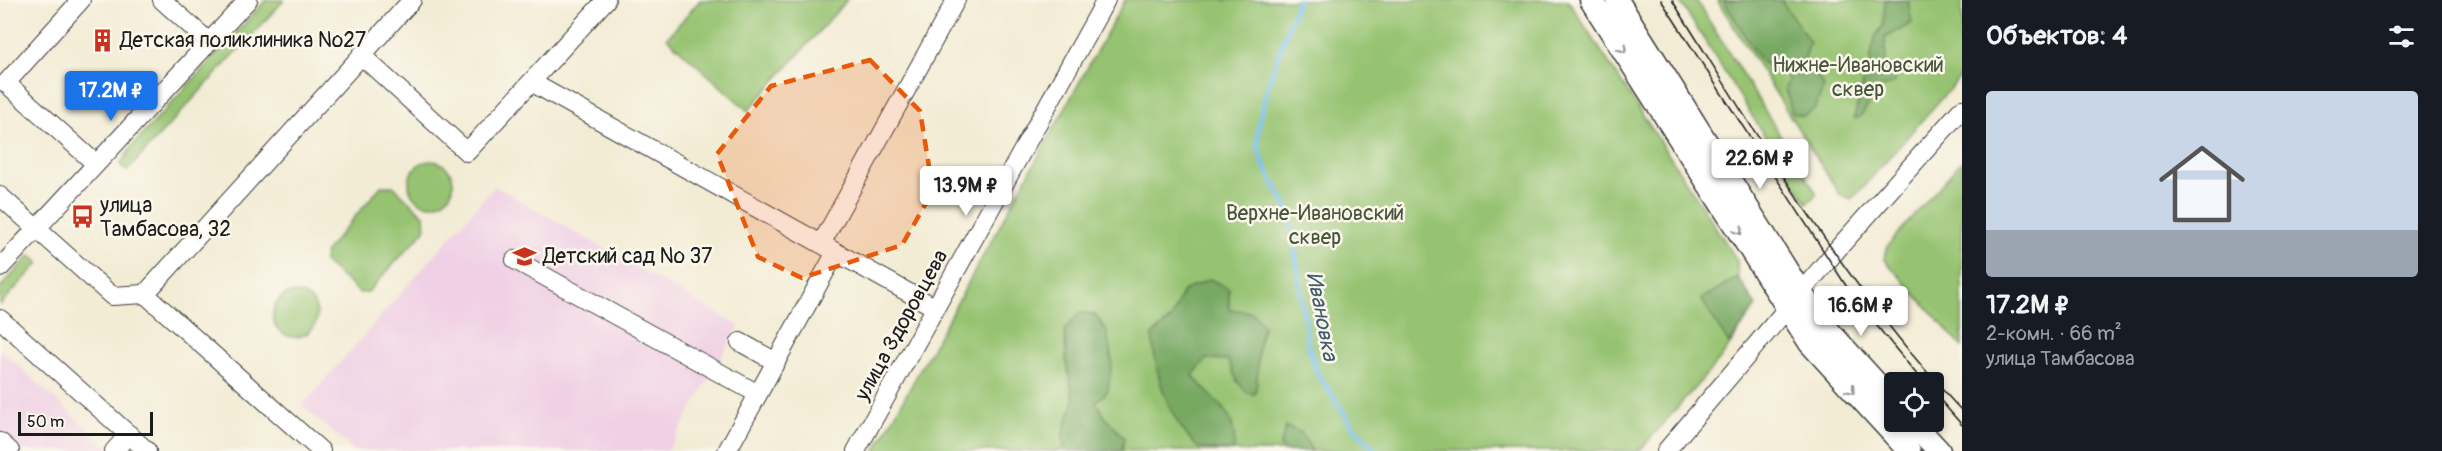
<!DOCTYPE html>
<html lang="ru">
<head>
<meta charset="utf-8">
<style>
	:root { --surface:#171b24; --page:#20242c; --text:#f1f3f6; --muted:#9ea1a6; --line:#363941; --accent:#1a73e8 }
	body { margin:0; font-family:Pangolin,sans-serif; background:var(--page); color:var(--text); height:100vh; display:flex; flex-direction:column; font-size:22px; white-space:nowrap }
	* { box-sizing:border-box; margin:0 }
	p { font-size:20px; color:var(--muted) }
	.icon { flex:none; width:33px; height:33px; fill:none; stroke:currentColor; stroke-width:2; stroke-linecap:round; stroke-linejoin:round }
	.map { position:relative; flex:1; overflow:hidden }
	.drawer { display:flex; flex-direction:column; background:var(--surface); width:480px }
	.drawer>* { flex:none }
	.tools { position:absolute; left:1884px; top:372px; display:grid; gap:12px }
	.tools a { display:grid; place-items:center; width:60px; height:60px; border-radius:6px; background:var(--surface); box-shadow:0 3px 9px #0003; font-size:30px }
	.scale { position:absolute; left:18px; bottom:15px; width:135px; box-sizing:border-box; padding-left:6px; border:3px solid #1c1c1c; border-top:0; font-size:16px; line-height:21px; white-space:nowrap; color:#1c1c1c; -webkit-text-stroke:4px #fbf7ec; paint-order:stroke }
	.price { position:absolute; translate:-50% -51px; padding:0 14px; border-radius:6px; background:#fff; color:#222; font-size:20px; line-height:39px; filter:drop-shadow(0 2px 3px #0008) }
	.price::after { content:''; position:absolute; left:50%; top:36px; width:18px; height:14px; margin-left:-9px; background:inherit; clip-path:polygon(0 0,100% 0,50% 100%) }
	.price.active { background:var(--accent); color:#fff }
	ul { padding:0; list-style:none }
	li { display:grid; align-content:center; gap:12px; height:318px; padding:0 24px }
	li+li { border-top:2px solid var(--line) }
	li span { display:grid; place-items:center; height:186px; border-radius:6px; color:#555 }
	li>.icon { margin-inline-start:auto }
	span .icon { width:108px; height:108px; fill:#fffc; stroke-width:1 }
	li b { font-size:26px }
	h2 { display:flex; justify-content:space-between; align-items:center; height:72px; padding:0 24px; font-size:26px }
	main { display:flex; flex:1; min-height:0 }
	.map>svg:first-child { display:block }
	.built { fill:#f0d0e5 }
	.green { fill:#96c371; stroke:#597046; stroke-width:1.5 }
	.forest { fill:#78a963; stroke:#4a6240; stroke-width:1.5 }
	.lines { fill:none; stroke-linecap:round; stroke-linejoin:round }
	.stream { stroke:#70bdea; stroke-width:5 }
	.minor-casing { stroke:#3c3b38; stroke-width:20 }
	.major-casing { stroke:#3c3b38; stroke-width:25 }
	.minor { stroke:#fff; stroke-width:18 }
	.major { stroke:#fff; stroke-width:22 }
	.tram { stroke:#1c1c1c; stroke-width:1.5 }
	.oneway { stroke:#999 }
	.marked { fill:#e8590c; fill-opacity:0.2; stroke:#e8590c; stroke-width:4.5; stroke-dasharray:12 8; stroke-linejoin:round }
	.labels { text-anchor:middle; stroke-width:5; stroke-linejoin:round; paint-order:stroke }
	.poi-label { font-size:21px; fill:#1c1c1c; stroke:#fbf7ec; text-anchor:start }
	.park-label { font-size:21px; fill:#47563a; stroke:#fbf7ec }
	.street-label { font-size:21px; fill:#1c1c1c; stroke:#fbf7ec }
	.water-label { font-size:22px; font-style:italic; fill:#3e5c6e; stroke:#fbf7ec }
</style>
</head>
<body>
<main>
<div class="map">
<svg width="1962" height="451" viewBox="0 0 1962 451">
	<rect width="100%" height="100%" fill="#fbf7ec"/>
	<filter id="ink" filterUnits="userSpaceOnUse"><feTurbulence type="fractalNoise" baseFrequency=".0167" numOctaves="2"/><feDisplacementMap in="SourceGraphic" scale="12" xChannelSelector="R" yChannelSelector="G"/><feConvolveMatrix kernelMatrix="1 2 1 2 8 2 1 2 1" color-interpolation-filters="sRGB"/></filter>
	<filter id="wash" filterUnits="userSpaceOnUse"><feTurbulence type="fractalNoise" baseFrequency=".008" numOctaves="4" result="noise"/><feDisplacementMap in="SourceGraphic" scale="24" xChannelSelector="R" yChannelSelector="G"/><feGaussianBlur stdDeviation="1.35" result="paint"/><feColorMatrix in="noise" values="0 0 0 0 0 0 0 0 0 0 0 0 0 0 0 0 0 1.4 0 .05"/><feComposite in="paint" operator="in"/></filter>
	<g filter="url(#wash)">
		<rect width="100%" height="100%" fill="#f3ecd5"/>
		<path class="built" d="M 495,186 L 739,326 L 668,451 L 355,451 L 302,406 Z
			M 0,349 L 112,451 L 0,451 Z"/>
		<path class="green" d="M 266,0 L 284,0 L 127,171 L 120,165 L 133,145 Z
			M 700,0 L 847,0 L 748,111 L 667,38 Z
			M 1125,0 L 1568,0 L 1737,260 L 1738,277 L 1756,306 L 1721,358 L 1639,451 L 875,451 Z
			M 1679,0 L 1696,0 L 1817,194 L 1807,203 Z
			M 1717,0 L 1962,0 L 1962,75 L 1858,193 L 1851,199 L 1840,195 Z
			M409 183a22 22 0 1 1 44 0a22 22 0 1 1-44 0Z
			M 1962,161 L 1962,347 L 1884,259 L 1888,245 Z
			M 381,186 L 393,186 L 424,215 L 425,230 L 368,292 L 360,293 L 324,262 L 325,252 Z
			M 30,255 L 39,263 L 0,305 L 0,288 Z
			M273 315a22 22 0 1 1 44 0a22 22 0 1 1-44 0Z"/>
		<path class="forest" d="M 1723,0 L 1781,0 L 1810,42 L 1804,61 L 1797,62 L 1798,71 L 1817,75 L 1824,86 L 1815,109 L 1803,116 L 1792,113 L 1785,88 L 1788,80 L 1786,72 L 1761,62 Z
			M 1885,0 L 1908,0 L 1912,23 L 1885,38 L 1886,65 L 1895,72 L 1895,83 L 1881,88 L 1859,118 L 1854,118 L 1864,80 L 1872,73 L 1870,60 L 1875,37 L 1883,26 Z
			M 1738,277 L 1756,306 L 1729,344 L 1701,299 Z
			M 1210,279 L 1229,289 L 1229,309 L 1252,312 L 1264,326 C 1254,347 1261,371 1255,394 L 1247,393 L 1237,381 L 1228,360 L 1206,359 L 1193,375 C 1214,406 1238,407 1234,451 L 1198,448 C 1167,417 1156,378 1152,335 L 1171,319 L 1183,291 Z
			M 1080,312 L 1096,315 L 1107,332 L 1112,361 L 1108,391 L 1096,402 L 1105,417 L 1124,438 L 1122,451 L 1064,451 L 1063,433 L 1074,401 L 1066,360 L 1065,330 Z
			M 1286,427 L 1301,432 L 1312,451 L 1284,451 L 1280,446 Z"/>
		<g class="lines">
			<path class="stream" d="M 1298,0 C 1286,35 1256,108 1258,143 C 1260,168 1282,192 1290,215 L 1308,345 L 1317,373 L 1354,428 L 1376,451"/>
		</g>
	</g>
	<g filter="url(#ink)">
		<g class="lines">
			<defs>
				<path id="minor" d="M 81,0 L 6,83 L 96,164
					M 162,0 L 209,42
					M 361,55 L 467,152 L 606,0
					M 531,82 L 936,308
					M 0,196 L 112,296 L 145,294 L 321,451
					M 821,244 L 956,0
					M 515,260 L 758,394
					M 0,268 L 248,0
					M 145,294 L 412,0
					M 0,319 L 147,451
					M 740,342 L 776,362
					M 0,442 L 10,451
					M 114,451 L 129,434
					M 727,451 L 836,252
					M 856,451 L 1106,0
					M 1666,451 L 1841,245 L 1962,109"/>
				<path id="major" d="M 1591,0 L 1810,343 L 1909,451
					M 1617,0 L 1801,293 L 1825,327 L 1894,403
					M 1912,422 L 1939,451"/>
			</defs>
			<use href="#minor" class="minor-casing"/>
			<use href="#major" class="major-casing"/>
			<use href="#minor" class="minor"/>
			<use href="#major" class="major"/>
			<path class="tram" d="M 1661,0 L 1854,298 L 1923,382
				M 1672,0 C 1761,141 1847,289 1962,411
				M 1934,393 L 1962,425"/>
		</g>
		<defs><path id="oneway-chevron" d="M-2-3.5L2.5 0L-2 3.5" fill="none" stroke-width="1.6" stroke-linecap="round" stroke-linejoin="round" transform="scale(1.5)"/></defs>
		<g class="oneway">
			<use href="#oneway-chevron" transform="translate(1623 49) rotate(57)"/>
			<use href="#oneway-chevron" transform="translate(1739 231) rotate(57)"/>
			<use href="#oneway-chevron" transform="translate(1851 390) rotate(49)"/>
		</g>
	</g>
	<path class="marked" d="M 870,60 L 920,111 L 933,191 L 902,245 L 802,278 L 758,257 L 717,154 L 771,86 Z"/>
	<defs>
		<symbol id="building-bare" viewBox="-9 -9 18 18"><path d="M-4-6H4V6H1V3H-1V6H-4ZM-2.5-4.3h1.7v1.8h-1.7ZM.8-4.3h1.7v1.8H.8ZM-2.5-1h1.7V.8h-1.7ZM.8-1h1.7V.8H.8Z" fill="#c8321e" stroke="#fbf7ec" stroke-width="2.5" paint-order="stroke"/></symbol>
		<symbol id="bus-bare" viewBox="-9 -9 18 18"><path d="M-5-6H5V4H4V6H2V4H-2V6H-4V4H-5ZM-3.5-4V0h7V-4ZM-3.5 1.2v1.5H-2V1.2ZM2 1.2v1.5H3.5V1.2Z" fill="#c8321e" stroke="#fbf7ec" stroke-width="2.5" paint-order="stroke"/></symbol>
		<symbol id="school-bare" viewBox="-9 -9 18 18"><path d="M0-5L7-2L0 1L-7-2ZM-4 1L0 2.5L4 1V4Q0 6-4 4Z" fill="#c8321e" stroke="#fbf7ec" stroke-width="2.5" paint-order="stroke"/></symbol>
	</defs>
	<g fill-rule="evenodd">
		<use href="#building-bare" x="86" y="24" width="33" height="33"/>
		<use href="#bus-bare" x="66" y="200" width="33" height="33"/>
		<use href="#school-bare" x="508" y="240" width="33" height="33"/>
	</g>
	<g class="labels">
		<g class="poi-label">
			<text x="120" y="47">Детская поликлиника №27</text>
			<text x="100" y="212">улица<tspan x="100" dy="24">Тамбасова, 32</tspan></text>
			<text x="543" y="263">Детский сад № 37</text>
		</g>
		<g class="park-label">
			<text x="1858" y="72">Нижне-Ивановский<tspan x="1858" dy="24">сквер</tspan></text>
			<text x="1315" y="220">Верхне-Ивановский<tspan x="1315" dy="24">сквер</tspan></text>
		</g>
		<g class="street-label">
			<text transform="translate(901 325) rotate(-61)" y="7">улица Здоровцева</text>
		</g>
		<g class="water-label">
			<text transform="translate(1323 316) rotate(79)" y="8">Ивановка</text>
		</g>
	</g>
</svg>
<div class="tools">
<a><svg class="icon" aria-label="locate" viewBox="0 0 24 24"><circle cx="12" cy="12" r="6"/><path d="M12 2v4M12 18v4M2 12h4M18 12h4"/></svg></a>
</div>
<div class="scale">50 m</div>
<b class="price active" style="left:111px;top:122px">17.2M ₽</b>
<b class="price" style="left:1760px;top:190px">22.6M ₽</b>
<b class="price" style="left:966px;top:217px">13.9M ₽</b>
<b class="price" style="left:1861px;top:337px">16.6M ₽</b>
</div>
<section class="drawer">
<h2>Объектов: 4<svg class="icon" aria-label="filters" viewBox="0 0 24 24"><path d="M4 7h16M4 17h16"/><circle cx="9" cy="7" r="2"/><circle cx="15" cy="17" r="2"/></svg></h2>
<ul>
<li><span style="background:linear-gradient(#c9d6e8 75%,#9aa5b1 0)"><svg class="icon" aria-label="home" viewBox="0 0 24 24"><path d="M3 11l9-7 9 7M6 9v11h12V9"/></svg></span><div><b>17.2M ₽</b><p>2-комн. · 66 m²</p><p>улица Тамбасова</p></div></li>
</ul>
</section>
</main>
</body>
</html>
